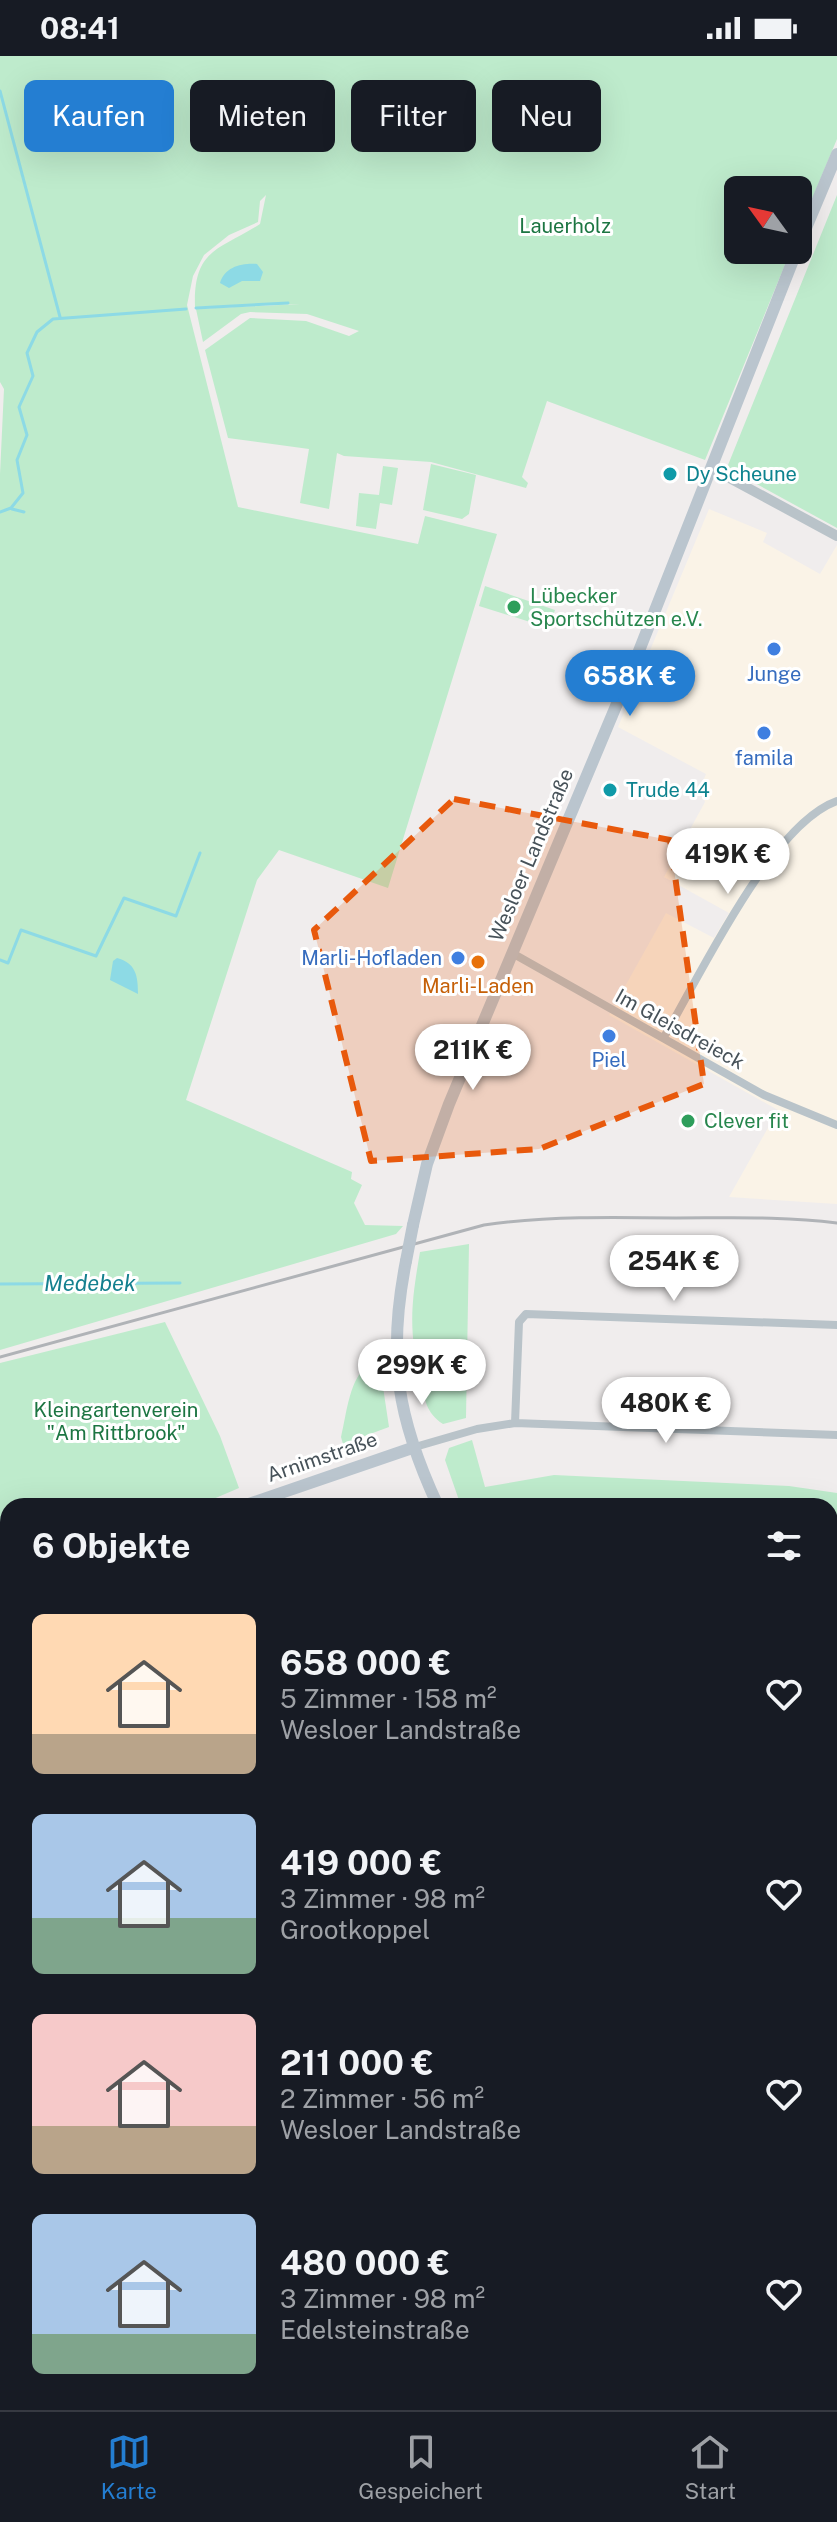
<!DOCTYPE html>
<html lang="de">
<head>
<meta charset="utf-8">
<style>
	:root { --surface:#171b24; --page:#242831; --text:#f1f3f6; --muted:#9ea1a6; --line:#363941; --accent:#247ed2 }
	body { margin:0; font-family:"Public Sans",sans-serif; background:var(--page); color:var(--text); height:100vh; display:flex; flex-direction:column; font-size:30px; white-space:nowrap }
	* { box-sizing:border-box; margin:0 }
	p { font-size:26px; color:var(--muted) }
	.icon { flex:none; width:44px; height:44px; fill:none; stroke:currentColor; stroke-width:2; stroke-linecap:round; stroke-linejoin:round }
	.map { position:relative; flex:1; overflow:hidden }
	.sheet { position:absolute; left:0px; top:1442px; width:838px; height:912px; display:flex; flex-direction:column; background:var(--surface); border-radius:24px 24px 0 0; box-shadow:0 8px 32px #0002 }
	.sheet>* { flex:none }
	.top-card { position:absolute; left:24px; top:24px; width:790px; height:72px; display:flex; gap:16px }
	.needle { width:52px; rotate:303deg }
	.tools { position:absolute; left:724px; top:120px; display:grid; gap:16px }
	.tools a { display:grid; place-items:center; width:88px; height:88px; border-radius:12px; background:var(--surface); box-shadow:0 8px 32px #0002; font-size:40px }
	.price { position:absolute; translate:-50% -68px; padding:0 18px; border-radius:28px; background:#fff; color:#222; font-size:26px; line-height:52px; filter:drop-shadow(0 2px 4px #0008) }
	.price::after { content:''; position:absolute; left:50%; top:48px; width:24px; height:18px; margin-left:-12px; background:inherit; clip-path:polygon(0 0,100% 0,50% 100%) }
	.price.active { background:var(--accent); color:#fff }
	ul { padding:0; list-style:none }
	li { display:flex; align-items:center; gap:24px; height:200px; padding:0 32px }
	li span { display:grid; place-items:center; flex:none; width:224px; height:160px; border-radius:12px; color:#555 }
	li>.icon { margin-inline-start:auto }
	span .icon { width:96px; height:96px; fill:#fffc; stroke-width:1 }
	li b { font-size:34px }
	h2 { display:flex; justify-content:space-between; align-items:center; height:96px; padding:0 32px; font-size:34px }
	.pill { padding:0 28px; border-radius:12px; background:var(--surface); box-shadow:0 8px 32px #0002; font-size:28px; line-height:72px }
	.pill.active { background:var(--accent); color:#fff }
	.status { display:flex; justify-content:space-between; align-items:center; height:56px; padding:0 40px; background:var(--surface); direction:ltr }
	.status svg { height:22px; fill:currentColor }
	.dock { display:flex; justify-content:space-around; align-items:center; height:112px; border-top:2px solid var(--line); background:var(--surface); font-size:22px; color:var(--muted) }
	.dock a { display:grid; justify-items:center; gap:4px }
	.dock .active { color:var(--accent) }
	.map>svg:first-child { display:block }
	.commercial { fill:#faf3e7 }
	.green { fill:#beebcc }
	.water { fill:#8ddae5 }
	.lines { fill:none; stroke-linecap:round; stroke-linejoin:round }
	.stream { stroke:#8ddae5; stroke-width:3 }
	.minor { stroke:#b9c3c9; stroke-width:8 }
	.tertiary { stroke:#b9c3c9; stroke-width:10 }
	.secondary { stroke:#bac5ce; stroke-width:12 }
	.rail { stroke:#b0b3b7; stroke-width:3 }
	.secondary-bridge { stroke:#bac5ce; stroke-width:12 }
	.marked { fill:#e8590c; fill-opacity:0.2; stroke:#e8590c; stroke-width:6; stroke-dasharray:16 10; stroke-linejoin:round }
	.culture-dot { fill:#0f9aa8; stroke:#fff; stroke-width:3 }
	.leisure-dot { fill:#2e9e5b; stroke:#fff; stroke-width:3 }
	.shop-dot { fill:#3f7fe0; stroke:#fff; stroke-width:3 }
	.food-dot { fill:#e8710a; stroke:#fff; stroke-width:3 }
	.labels { text-anchor:middle; stroke-width:6; stroke-linejoin:round; paint-order:stroke }
	.park-label { font-size:20px; fill:#1c7542; stroke:#fff }
	.culture-label { font-size:20px; fill:#0d838f; stroke:#fff; text-anchor:start }
	.leisure-label { font-size:20px; fill:#27864d; stroke:#fff; text-anchor:start }
	.shop-label { font-size:20px; fill:#366cbe; stroke:#fff }
	.street-label { font-size:20px; fill:#475259; stroke:#fff }
	.food-label { font-size:20px; fill:#c56008; stroke:#fff }
	.water-label { font-size:22px; font-style:italic; fill:#15808f; stroke:#fff }
</style>
</head>
<body>
<div class="status"><b>08:41</b><svg viewBox="0 0 49 12"><path d="M0 12V9h3v3zM5 12V6h3v6zM10 12V3h3v9zM15 12V0h3v12zM26 1h20v11H26zM47 4h2v5h-2z"/></svg></div>
<div class="map">
<svg width="837" height="2354" viewBox="0 0 837 2354">
	<rect width="100%" height="100%" fill="#f0eded"/>
	<path class="commercial" d="M 709,453 L 767,477 L 763,486 L 820,518 L 837,489 L 837,1148 L 729,1141 L 778,1054 L 609,959 L 666,857 L 714,882 L 729,857 L 664,821 L 705,746 L 700,733 L 706,718 L 618,671 Z"/>
	<path class="green" d="M 0,0 L 837,0 L 837,83 L 798,177 L 798,134 L 738,134 L 738,194 L 791,194 L 705,404 L 547,345 L 522,421 L 528,427 L 526,432 L 431,406 L 344,400 L 337,397 L 329,453 L 300,447 L 309,393 L 228,382 L 205,294 L 250,262 L 306,265 L 349,280 L 359,275 L 307,258 L 250,256 L 241,258 L 203,286 L 196,253 L 300,248 L 195,251 C 193,192 220,194 260,168 L 266,139 L 260,145 L 258,166 L 229,179 L 204,199 L 193,220 L 187,249 L 238,451 L 418,488 L 425,460 L 497,478 L 388,832 L 279,794 L 257,824 L 186,1044 L 352,1116 L 351,1123 L 362,1129 L 354,1147 L 365,1169 L 403,1170 L 396,1178 L 0,1294 L 0,418 L 4,333 L 0,326 Z
		M 837,139 L 837,472 L 729,413 L 728,409 Z
		M 431,408 L 476,419 L 469,458 L 462,463 L 423,454 Z
		M 383,410 L 398,412 L 392,449 L 380,447 L 376,473 L 356,470 L 359,437 L 379,439 Z
		M 485,530 L 555,554 L 549,572 L 479,550 Z
		M 469,1188 L 466,1362 L 443,1368 C 426,1357 425,1344 421,1326 C 408,1274 411,1248 420,1196 Z
		M 165,1266 L 220,1380 L 239,1432 L 197,1450 L 8,1450 L 8,1584 L 0,1590 L 0,1307 Z
		M 371,1307 L 380,1311 L 389,1371 L 343,1388 L 341,1381 C 347,1357 349,1320 371,1307 Z
		M 472,1384 L 485,1431 L 554,1419 L 789,1430 L 837,1437 L 837,1894 L 830,1899 L 830,1450 L 461,1450 L 445,1404 L 449,1392 Z
		M 8,1871 L 8,2221 L 0,2215 L 0,1880 Z
		M 485,2346 L 655,2346 L 669,2352 L 563,2354 L 516,2347 L 496,2354 Z"/>
	<path class="water" d="M 257,208 L 263,216 L 260,225 L 242,225 L 229,232 L 220,227 C 225,211 241,207 257,208 Z
		M 117,902 C 136,907 138,920 138,938 L 110,924 L 113,905 Z"/>
	<g class="lines">
		<path class="stream" d="M 0,35 L 60,261
			M 196,252 L 288,247
			M 12,453 L 24,456
			M 0,456 L 11,452 L 23,437 L 17,404 L 27,379 L 19,351 L 33,320 L 27,297 L 37,276 L 53,263 L 186,253
			M 0,904 L 8,907 L 21,874 L 96,900 L 124,842 L 176,860 L 200,797
			M 0,1228 L 180,1227"/>
		<path class="minor" d="M 512,897 L 764,1039 L 837,1069
			M 664,981 C 700,920 771,768 837,745
			M 515,1367 L 519,1266 L 526,1258 L 837,1269
			M 415,1391 L 477,1373 L 515,1367 L 837,1379
			M 0,1685 L 8,1679
			M 0,1737 L 8,1742
			M 411,2346 L 420,2354
			M 211,2354 L 215,2346"/>
		<path class="tertiary" d="M 711,412 L 837,480"/>
		<path class="secondary" d="M 798,191 L 837,98
			M 413,1169 L 427,1108 L 449,1048 L 637,600 L 797,194
			M 406,1205 C 387,1301 397,1362 438,1450
			M 243,1450 L 415,1391
			M 0,1611 L 8,1605
			M 743,2354 L 744,2346"/>
		<path class="rail" d="M 0,1301 L 484,1169 C 547,1160 612,1161 676,1162 C 729,1162 784,1160 837,1167"/>
		<path class="secondary-bridge" d="M 406,1205 L 413,1169"/>
	</g>
	<path class="marked" d="M 454,743 L 670,784 L 704,1028 L 539,1093 L 371,1105 L 314,874 Z"/>
	<g class="culture-dot">
		<circle cx="670" cy="418" r="8"/>
		<circle cx="610" cy="734" r="8"/>
	</g>
	<g class="leisure-dot">
		<circle cx="514" cy="551" r="8"/>
		<circle cx="688" cy="1065" r="8"/>
	</g>
	<g class="shop-dot">
		<circle cx="774" cy="593" r="8"/>
		<circle cx="764" cy="677" r="8"/>
		<circle cx="458" cy="902" r="8"/>
		<circle cx="609" cy="980" r="8"/>
	</g>
	<circle class="food-dot" cx="478" cy="906" r="8"/>
	<g class="labels">
		<g class="park-label">
			<text x="565" y="177">Lauerholz</text>
			<text x="116" y="1361">Kleingartenverein<tspan x="116" dy="23">"Am Rittbrook"</tspan></text>
		</g>
		<g class="culture-label">
			<text x="686" y="425">Dy Scheune</text>
			<text x="626" y="741">Trude 44</text>
		</g>
		<g class="leisure-label">
			<text x="530" y="547">Lübecker<tspan x="530" dy="23">Sportschützen e.V.</tspan></text>
			<text x="704" y="1072">Clever fit</text>
		</g>
		<g class="shop-label">
			<text x="774" y="625">Junge</text>
			<text x="764" y="709">famila</text>
			<text x="442" y="909" text-anchor="end">Marli-Hofladen</text>
			<text x="609" y="1011">Piel</text>
		</g>
		<g class="street-label">
			<text transform="translate(531 799) rotate(-67)" y="7">Wesloer Landstraße</text>
			<text transform="translate(680 973) rotate(29)" y="7">Im Gleisdreieck</text>
			<text transform="translate(322 1401) rotate(-19)" y="7">Arnimstraße</text>
		</g>
		<g class="food-label">
			<text x="478" y="937">Marli-Laden</text>
		</g>
		<g class="water-label">
			<text x="90" y="1235">Medebek</text>
		</g>
	</g>
</svg>
<div class="tools">
<a><svg class="needle" viewBox="-14 -14 28 28"><path d="M0-13l5 13h-10z" fill="#e53935"/><path d="M0 13l5-13h-10z" fill="#9ea1a6"/></svg></a>
</div>
<b class="price active" style="left:630px;top:662px">658K €</b>
<b class="price" style="left:728px;top:840px">419K €</b>
<b class="price" style="left:473px;top:1036px">211K €</b>
<b class="price" style="left:674px;top:1247px">254K €</b>
<b class="price" style="left:422px;top:1351px">299K €</b>
<b class="price" style="left:666px;top:1389px">480K €</b>
<div class="top-card">
<a class="pill active">Kaufen</a>
<a class="pill">Mieten</a>
<a class="pill">Filter</a>
<a class="pill">Neu</a>
</div>
<section class="sheet">
<h2>6 Objekte<svg class="icon" aria-label="filters" viewBox="0 0 24 24"><path d="M4 7h16M4 17h16"/><circle cx="9" cy="7" r="2"/><circle cx="15" cy="17" r="2"/></svg></h2>
<ul>
<li><span style="background:linear-gradient(#ffd9b3 75%,#b9a48a 0)"><svg class="icon" aria-label="home" viewBox="0 0 24 24"><path d="M3 11l9-7 9 7M6 9v11h12V9"/></svg></span><div><b>658 000 €</b><p>5 Zimmer · 158 m²</p><p>Wesloer Landstraße</p></div><svg class="icon" aria-label="heart" viewBox="0 0 24 24"><path d="M12 20l-8-8c-3-5 5-10 8-4 3-6 11-1 8 4z"/></svg></li>
<li><span style="background:linear-gradient(#a9c7e8 65%,#7fa58c 0)"><svg class="icon" aria-label="home" viewBox="0 0 24 24"><path d="M3 11l9-7 9 7M6 9v11h12V9"/></svg></span><div><b>419 000 €</b><p>3 Zimmer · 98 m²</p><p>Grootkoppel</p></div><svg class="icon" aria-label="heart" viewBox="0 0 24 24"><path d="M12 20l-8-8c-3-5 5-10 8-4 3-6 11-1 8 4z"/></svg></li>
<li><span style="background:linear-gradient(#f6c9c9 70%,#b9a48a 0)"><svg class="icon" aria-label="home" viewBox="0 0 24 24"><path d="M3 11l9-7 9 7M6 9v11h12V9"/></svg></span><div><b>211 000 €</b><p>2 Zimmer · 56 m²</p><p>Wesloer Landstraße</p></div><svg class="icon" aria-label="heart" viewBox="0 0 24 24"><path d="M12 20l-8-8c-3-5 5-10 8-4 3-6 11-1 8 4z"/></svg></li>
<li><span style="background:linear-gradient(#a9c7e8 75%,#7fa58c 0)"><svg class="icon" aria-label="home" viewBox="0 0 24 24"><path d="M3 11l9-7 9 7M6 9v11h12V9"/></svg></span><div><b>480 000 €</b><p>3 Zimmer · 98 m²</p><p>Edelsteinstraße</p></div><svg class="icon" aria-label="heart" viewBox="0 0 24 24"><path d="M12 20l-8-8c-3-5 5-10 8-4 3-6 11-1 8 4z"/></svg></li>
</ul>
</section>
</div>
<nav class="dock">
<a class="active"><svg class="icon" aria-label="map" viewBox="0 0 24 24"><path d="M3 6l6-2 6 2 6-2v14l-6 2-6-2-6 2zM9 4v14M15 6v14"/></svg>Karte</a>
<a><svg class="icon" aria-label="saved" viewBox="0 0 24 24"><path d="M7 4h10v16l-5-4-5 4z"/></svg>Gespeichert</a>
<a><svg class="icon" aria-label="home" viewBox="0 0 24 24"><path d="M3 11l9-7 9 7M6 9v11h12V9"/></svg>Start</a>
</nav>
</body>
</html>
